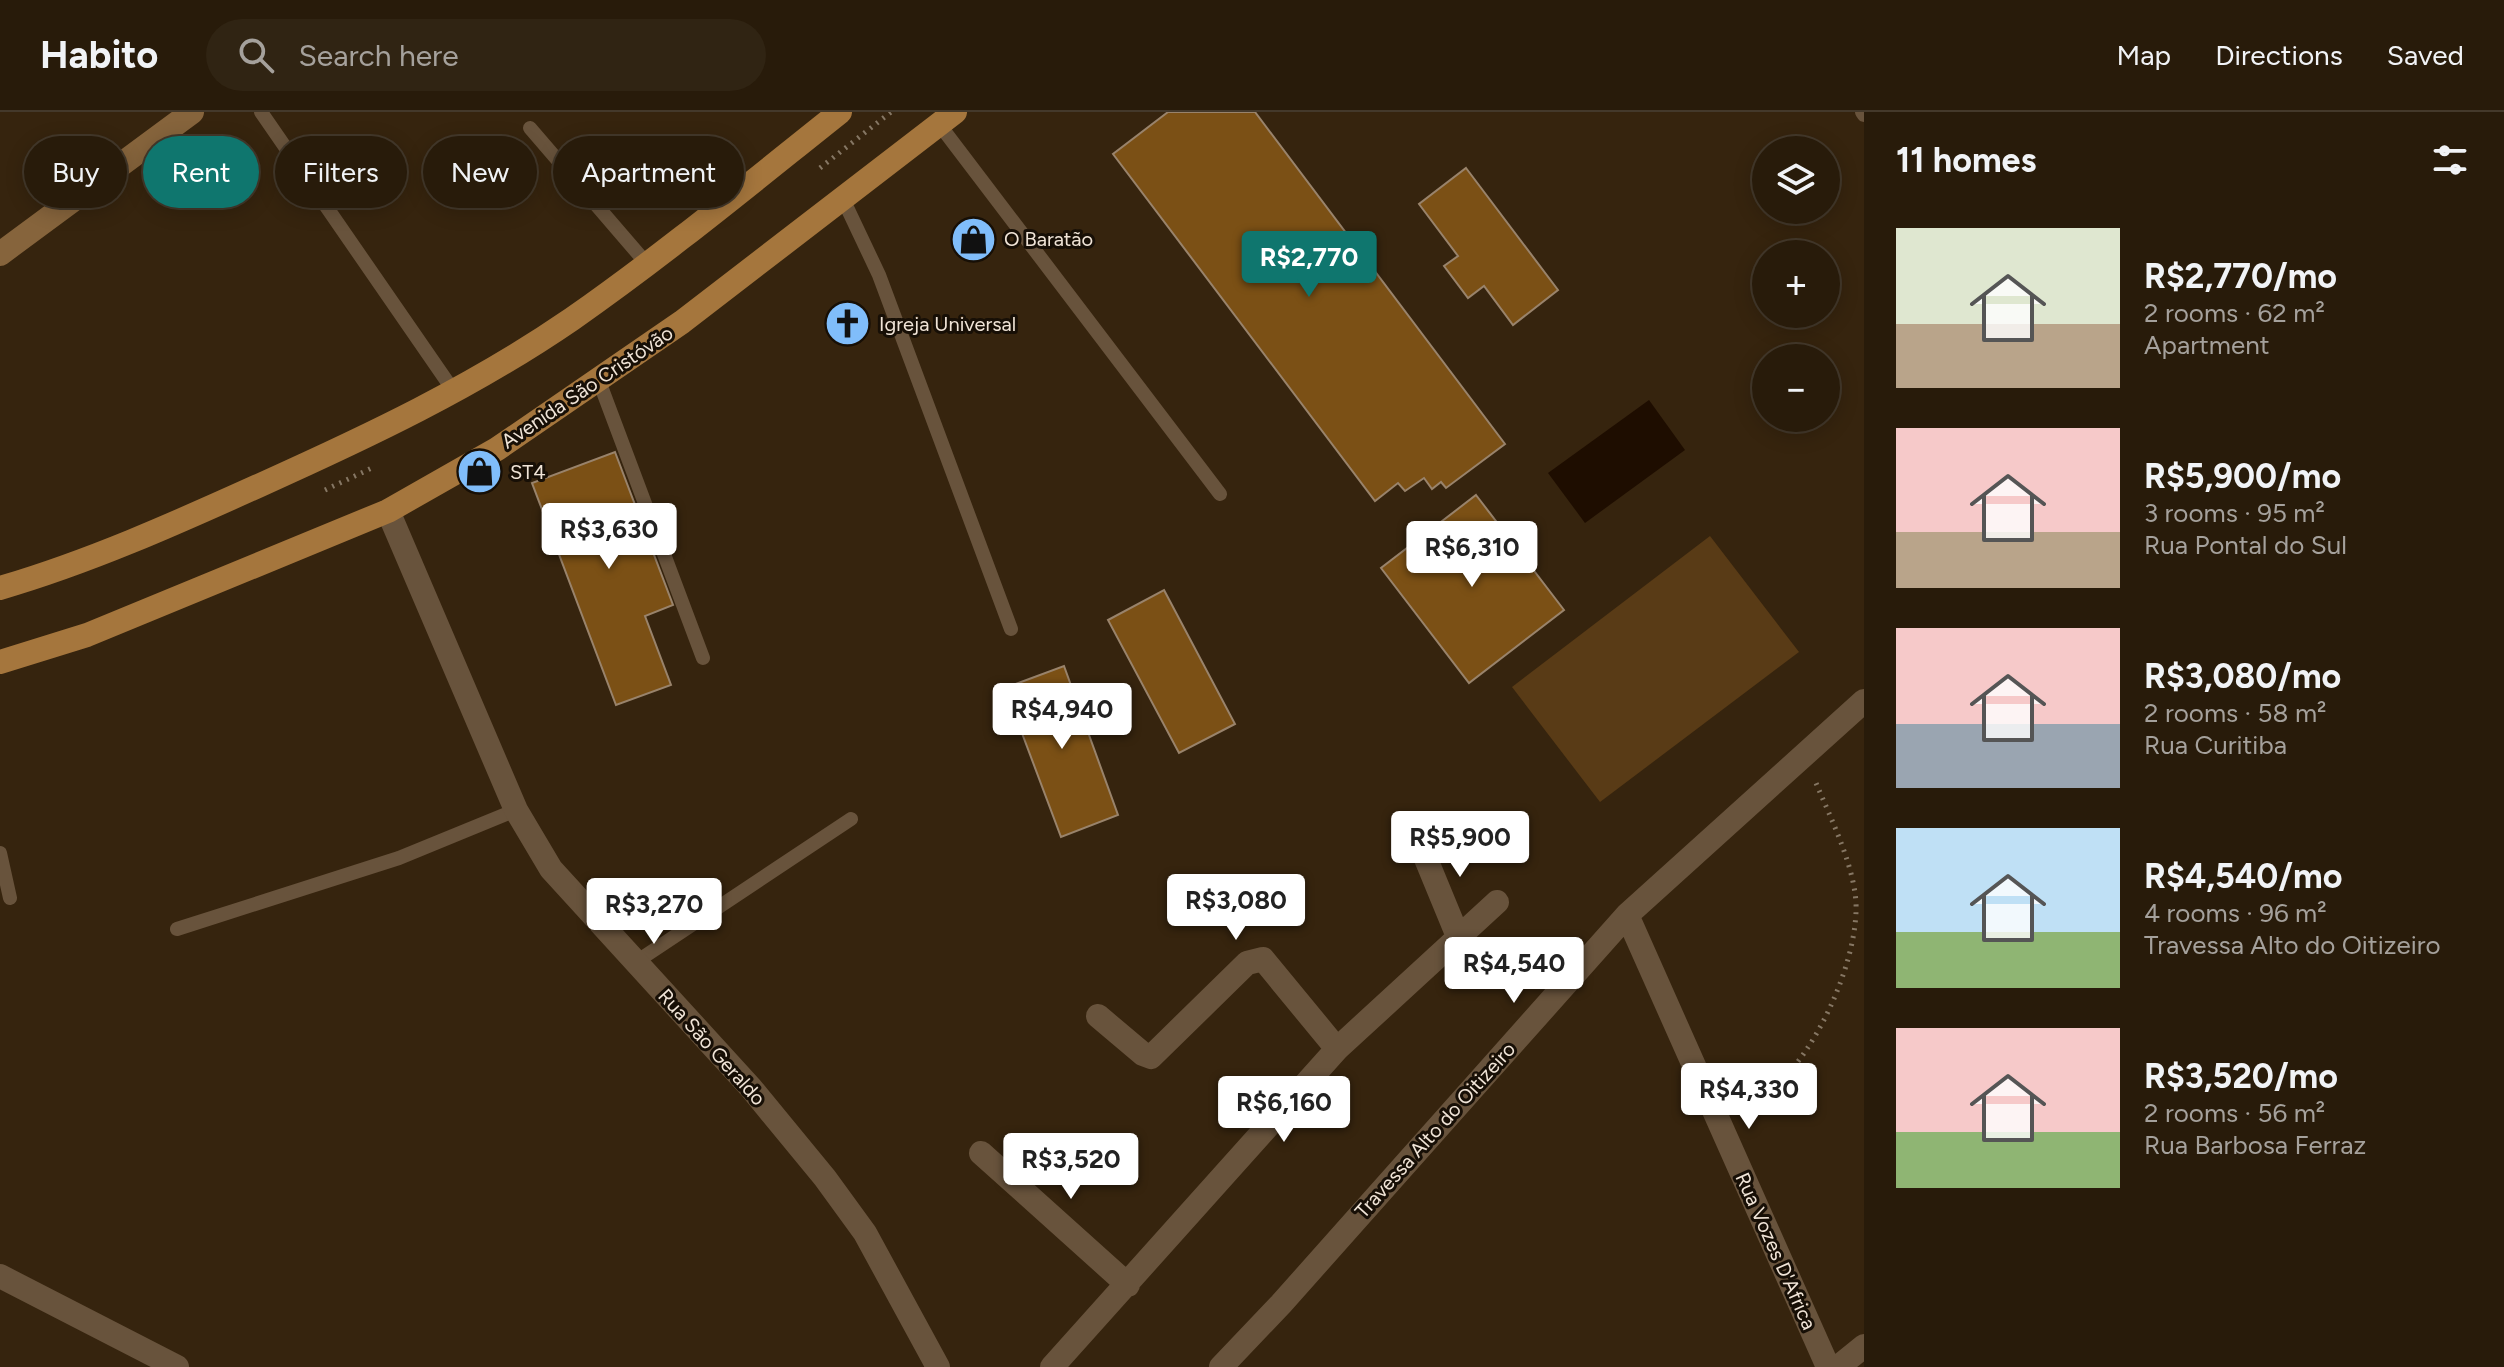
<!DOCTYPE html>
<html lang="en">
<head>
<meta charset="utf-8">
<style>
	:root { --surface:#281b0a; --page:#302413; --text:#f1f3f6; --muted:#a5a19c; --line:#44392b; --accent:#0f766e }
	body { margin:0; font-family:Figtree,sans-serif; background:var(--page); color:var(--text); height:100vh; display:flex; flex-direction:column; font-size:30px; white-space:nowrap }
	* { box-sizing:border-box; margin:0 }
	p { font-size:26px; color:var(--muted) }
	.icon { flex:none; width:44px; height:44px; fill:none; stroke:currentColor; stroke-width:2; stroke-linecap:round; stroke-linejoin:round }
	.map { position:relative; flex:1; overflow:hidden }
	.sheet { display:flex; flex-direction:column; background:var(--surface); width:640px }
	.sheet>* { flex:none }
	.hud { position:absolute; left:24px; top:24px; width:760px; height:72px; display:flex; gap:16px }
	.controls { position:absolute; left:1752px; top:24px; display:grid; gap:16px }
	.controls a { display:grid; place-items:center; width:88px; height:88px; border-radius:50%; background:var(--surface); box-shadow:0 4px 20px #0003,0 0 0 2px var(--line); font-size:40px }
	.price { position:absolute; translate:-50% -68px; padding:0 18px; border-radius:8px; background:#fff; color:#222; font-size:26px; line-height:52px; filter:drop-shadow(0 2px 4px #0008) }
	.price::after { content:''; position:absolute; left:50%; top:48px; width:24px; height:18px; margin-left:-12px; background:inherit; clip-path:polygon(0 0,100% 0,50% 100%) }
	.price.on { background:var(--accent); color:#fff }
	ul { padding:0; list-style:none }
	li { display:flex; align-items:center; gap:24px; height:200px; padding:0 32px }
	li span { display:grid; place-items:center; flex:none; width:224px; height:160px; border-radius:0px; color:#555 }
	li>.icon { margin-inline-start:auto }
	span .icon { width:96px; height:96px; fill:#fffc; stroke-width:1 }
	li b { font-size:34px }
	h2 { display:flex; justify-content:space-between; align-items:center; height:96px; padding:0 32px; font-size:34px }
	.pill { padding:0 28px; border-radius:36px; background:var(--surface); box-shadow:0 4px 20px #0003,0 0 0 2px var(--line); font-size:28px; line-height:72px }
	.pill.on { background:var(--accent); color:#fff }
	header { display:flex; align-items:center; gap:48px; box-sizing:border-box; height:112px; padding:0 40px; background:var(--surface); border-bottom:2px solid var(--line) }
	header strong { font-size:38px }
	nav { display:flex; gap:44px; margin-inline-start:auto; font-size:28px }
	.search { width:560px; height:72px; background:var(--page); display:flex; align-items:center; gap:20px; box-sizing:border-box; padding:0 28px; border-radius:44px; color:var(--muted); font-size:30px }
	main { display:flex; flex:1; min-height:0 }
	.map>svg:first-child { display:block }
	.green { fill:#593b16 }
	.water { fill:#1e0d00 }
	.building { fill:#7b5015; stroke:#99836b; stroke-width:2 }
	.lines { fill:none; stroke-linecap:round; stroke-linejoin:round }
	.path { stroke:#867764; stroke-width:5; stroke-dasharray:2 6; stroke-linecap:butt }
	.lane { stroke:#68533c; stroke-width:14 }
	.street { stroke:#68533c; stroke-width:24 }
	.secondary { stroke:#86643c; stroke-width:24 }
	.primary { stroke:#a5763d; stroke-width:24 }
	.labels { text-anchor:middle; stroke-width:6; stroke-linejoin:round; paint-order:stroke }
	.poi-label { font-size:20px; fill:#f0e4d7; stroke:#170f06; text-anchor:start }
	.street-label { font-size:20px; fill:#f0e4d7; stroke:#170f06 }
</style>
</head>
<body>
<header>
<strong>Habito</strong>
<div class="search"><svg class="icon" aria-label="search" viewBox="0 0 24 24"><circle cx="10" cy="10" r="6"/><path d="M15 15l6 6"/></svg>Search here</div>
<nav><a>Map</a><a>Directions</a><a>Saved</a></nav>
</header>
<main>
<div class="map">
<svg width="1864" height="1255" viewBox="0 0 1864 1255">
	<rect width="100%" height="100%" fill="#36240e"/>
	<path class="green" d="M 1710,424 L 1799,540 L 1600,690 L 1512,575 Z"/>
	<path class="water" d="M 1649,288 L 1685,338 L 1585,411 L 1548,361 Z"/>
	<path class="building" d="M 1168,0 L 1255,0 L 1505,332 L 1446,376 L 1441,370 L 1432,377 L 1424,366 L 1405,379 L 1398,371 L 1375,389 L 1113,42 Z
		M 1466,56 L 1558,178 L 1513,213 L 1484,174 L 1468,186 L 1444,154 L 1458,144 L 1419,92 Z
		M 615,340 L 673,493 L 645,504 L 671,573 L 616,593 L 532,371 Z
		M 1476,383 L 1564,498 L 1469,571 L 1381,456 Z
		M 1164,478 L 1235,612 L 1179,641 L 1108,508 Z
		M 1064,554 L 1118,703 L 1061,725 L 1005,576 Z"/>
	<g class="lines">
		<path class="path" d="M 820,56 L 891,0
			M 325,378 L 374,355
			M 1744,996 C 1752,991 1762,986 1770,979 C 1815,943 1854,857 1856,800 C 1858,761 1831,707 1816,671"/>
		<path class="lane" d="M 261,0 L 455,281
			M 1862,0 L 1864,3
			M 939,12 L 1220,382
			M 530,16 L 647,152
			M 843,87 L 879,163 L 1011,517
			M 599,269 L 703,546
			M 0,741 L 10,786
			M 177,817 L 399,746 L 516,698
			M 636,850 L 851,707"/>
		<path class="street" d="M 388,399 L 516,698 L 551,757 L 751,976 L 825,1066 L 865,1121 L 938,1255
			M 1417,725 L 1459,827
			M 1627,803 L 1828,1255
			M 1098,904 L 1143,942 L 1151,945 L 1247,851 L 1263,847 L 1337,937
			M 981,1041 L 1128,1173
			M 0,1164 L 177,1255
			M 1052,1255 L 1337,937 L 1497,790
			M 1221,1255 L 1281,1192 L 1627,803 L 1864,589
			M 1838,1255 L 1864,1234"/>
		<path class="secondary" d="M 0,142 L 192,0"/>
		<path class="primary" d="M 0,476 C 89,450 174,412 258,374 C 367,325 473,275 572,207 C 665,142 752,70 840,0
			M 0,550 L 87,523 L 388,399 L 497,337 L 682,210 L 955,0"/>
	</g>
	<defs>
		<symbol id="shop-disc" viewBox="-11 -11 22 22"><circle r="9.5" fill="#80bdfa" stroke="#170f06"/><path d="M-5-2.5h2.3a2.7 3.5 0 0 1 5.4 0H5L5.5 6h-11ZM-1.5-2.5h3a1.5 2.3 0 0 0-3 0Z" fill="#111"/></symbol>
		<symbol id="church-disc" viewBox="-11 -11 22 22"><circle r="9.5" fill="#80bdfa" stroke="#170f06"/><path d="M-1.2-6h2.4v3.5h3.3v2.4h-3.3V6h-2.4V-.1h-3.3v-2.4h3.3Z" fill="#111"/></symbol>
	</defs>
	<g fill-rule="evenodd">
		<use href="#shop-disc" x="948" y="102" width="51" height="51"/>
		<use href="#church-disc" x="822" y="186" width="51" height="51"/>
		<use href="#shop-disc" x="454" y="334" width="51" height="51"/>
	</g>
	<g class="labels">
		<g class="poi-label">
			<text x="1004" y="134">O Baratão</text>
			<text x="879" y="219">Igreja Universal</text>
			<text x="510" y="367">ST4</text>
		</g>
		<g class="street-label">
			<text transform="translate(587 275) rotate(-34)" y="7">Avenida São Cristóvão</text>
			<text transform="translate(712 935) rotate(48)" y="7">Rua São Geraldo</text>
			<text transform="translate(1435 1018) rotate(-48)" y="7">Travessa Alto do Oitizeiro</text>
			<text transform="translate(1776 1139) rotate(66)" y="7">Rua Vozes D'Africa</text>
		</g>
	</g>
</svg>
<div class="controls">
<a><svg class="icon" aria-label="layers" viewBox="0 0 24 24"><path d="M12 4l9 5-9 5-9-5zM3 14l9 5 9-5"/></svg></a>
<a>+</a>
<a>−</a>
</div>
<b class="price on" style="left:1309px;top:187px">R$2,770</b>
<b class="price" style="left:609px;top:459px">R$3,630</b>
<b class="price" style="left:1472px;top:477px">R$6,310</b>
<b class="price" style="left:1062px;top:639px">R$4,940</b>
<b class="price" style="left:1460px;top:767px">R$5,900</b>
<b class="price" style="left:1236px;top:830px">R$3,080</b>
<b class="price" style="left:654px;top:834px">R$3,270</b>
<b class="price" style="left:1514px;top:893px">R$4,540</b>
<b class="price" style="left:1749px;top:1019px">R$4,330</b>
<b class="price" style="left:1284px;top:1032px">R$6,160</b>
<b class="price" style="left:1071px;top:1089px">R$3,520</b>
<div class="hud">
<a class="pill">Buy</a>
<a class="pill on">Rent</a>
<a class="pill">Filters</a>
<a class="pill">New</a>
<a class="pill">Apartment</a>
</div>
</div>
<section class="sheet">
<h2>11 homes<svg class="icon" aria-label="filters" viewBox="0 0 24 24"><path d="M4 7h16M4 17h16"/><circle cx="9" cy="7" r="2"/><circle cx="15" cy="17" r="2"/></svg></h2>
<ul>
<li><span style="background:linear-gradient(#dfe7d0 60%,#b9a48a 0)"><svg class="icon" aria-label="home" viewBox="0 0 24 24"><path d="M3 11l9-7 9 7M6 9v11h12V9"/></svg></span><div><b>R$2,770/mo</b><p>2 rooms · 62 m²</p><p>Apartment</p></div></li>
<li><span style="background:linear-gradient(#f6c9c9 65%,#b9a48a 0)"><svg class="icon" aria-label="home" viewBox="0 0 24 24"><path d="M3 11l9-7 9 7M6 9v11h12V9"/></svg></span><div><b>R$5,900/mo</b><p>3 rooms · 95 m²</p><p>Rua Pontal do Sul</p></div></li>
<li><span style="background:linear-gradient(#f6c9c9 60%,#9aa5b1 0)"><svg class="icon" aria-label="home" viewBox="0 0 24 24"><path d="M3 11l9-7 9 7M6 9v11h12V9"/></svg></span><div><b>R$3,080/mo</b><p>2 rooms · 58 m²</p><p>Rua Curitiba</p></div></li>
<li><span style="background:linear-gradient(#bfe0f5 65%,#8fb573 0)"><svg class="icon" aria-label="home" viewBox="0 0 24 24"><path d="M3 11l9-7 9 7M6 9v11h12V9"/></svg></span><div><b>R$4,540/mo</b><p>4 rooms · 96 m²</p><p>Travessa Alto do Oitizeiro</p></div></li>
<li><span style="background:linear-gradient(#f6c9c9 65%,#8fb573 0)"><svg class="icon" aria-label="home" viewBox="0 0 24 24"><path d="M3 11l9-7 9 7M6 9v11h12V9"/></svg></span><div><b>R$3,520/mo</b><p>2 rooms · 56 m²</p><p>Rua Barbosa Ferraz</p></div></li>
</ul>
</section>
</main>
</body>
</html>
